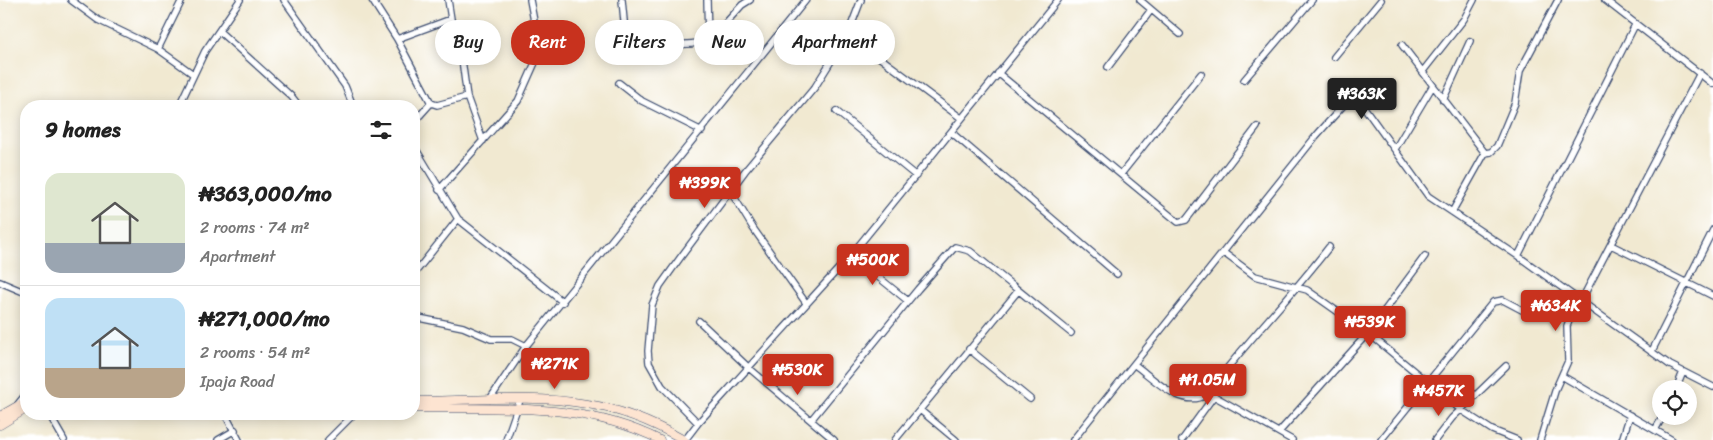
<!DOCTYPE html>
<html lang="en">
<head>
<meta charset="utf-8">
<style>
	:root { --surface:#fff; --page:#f6f6f6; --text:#222; --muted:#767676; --line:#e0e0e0; --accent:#c8321e }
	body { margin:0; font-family:Sriracha,sans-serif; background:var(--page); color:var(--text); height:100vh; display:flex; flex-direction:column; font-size:19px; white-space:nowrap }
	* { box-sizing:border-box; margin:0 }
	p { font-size:16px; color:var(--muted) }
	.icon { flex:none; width:28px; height:28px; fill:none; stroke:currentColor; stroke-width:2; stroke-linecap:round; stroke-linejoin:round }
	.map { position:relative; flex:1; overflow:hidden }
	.drawer { position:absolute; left:20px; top:100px; width:400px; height:320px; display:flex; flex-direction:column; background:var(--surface); border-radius:20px; box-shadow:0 2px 12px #0003 }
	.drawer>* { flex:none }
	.hud { position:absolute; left:435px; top:20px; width:475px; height:45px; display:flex; gap:10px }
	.buttons { position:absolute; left:1652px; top:380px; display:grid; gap:10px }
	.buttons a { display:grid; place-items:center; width:45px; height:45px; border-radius:50%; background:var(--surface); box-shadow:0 2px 12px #0003; font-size:25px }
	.price { position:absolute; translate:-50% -42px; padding:0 11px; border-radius:5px; background:var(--accent); color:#fff; font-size:16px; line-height:32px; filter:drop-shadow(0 1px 2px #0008) }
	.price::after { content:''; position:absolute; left:50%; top:30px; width:15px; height:11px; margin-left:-8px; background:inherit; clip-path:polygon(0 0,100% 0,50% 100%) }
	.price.on { background:#222; color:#fff }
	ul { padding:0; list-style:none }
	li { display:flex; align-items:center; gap:15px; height:125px; padding:0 25px }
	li+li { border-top:1px solid var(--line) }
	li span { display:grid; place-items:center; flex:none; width:140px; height:100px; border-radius:15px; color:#555 }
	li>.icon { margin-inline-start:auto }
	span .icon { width:60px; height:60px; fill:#fffc; stroke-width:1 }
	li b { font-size:21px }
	h2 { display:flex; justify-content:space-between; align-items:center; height:60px; padding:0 25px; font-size:21px }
	.chip { padding:0 18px; border-radius:22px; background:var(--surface); box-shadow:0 2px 12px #0003; font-size:18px; line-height:45px }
	.chip.on { background:var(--accent); color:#fff }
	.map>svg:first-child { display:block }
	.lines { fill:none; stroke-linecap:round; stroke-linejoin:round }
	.street-casing { stroke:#3b4b6f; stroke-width:8 }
	.secondary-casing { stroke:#3b4b6f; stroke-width:9 }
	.street { stroke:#fff; stroke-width:5.5 }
	.secondary { stroke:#fde4d1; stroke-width:8 }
</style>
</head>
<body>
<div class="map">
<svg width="1713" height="440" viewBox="0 0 1713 440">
	<rect width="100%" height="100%" fill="#fff"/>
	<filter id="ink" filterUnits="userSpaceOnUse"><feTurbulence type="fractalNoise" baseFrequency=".02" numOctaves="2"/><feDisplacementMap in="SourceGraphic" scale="10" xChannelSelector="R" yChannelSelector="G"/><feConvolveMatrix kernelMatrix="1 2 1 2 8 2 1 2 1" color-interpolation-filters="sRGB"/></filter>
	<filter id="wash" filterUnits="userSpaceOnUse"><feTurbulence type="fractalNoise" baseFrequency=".0096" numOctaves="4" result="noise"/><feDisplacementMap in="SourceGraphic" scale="20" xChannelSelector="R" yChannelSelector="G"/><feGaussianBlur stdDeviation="1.12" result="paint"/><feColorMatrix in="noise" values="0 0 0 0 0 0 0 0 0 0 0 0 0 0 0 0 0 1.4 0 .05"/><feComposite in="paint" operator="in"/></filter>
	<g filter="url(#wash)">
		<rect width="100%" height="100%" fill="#f1e9d1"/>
	</g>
	<g filter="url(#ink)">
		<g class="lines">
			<defs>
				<path id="street" d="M 71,0 L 98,20 L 158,49 L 193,74
					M 284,0 L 345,86 L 353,106
					M 372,0 L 397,39 L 431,103 L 437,105 L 467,97
					M 448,0 L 451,19 L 461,52 L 467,97 L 483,141
					M 622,0 L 625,31 C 653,39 685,53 713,37 L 759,56
					M 707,0 L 708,40
					M 1140,0 L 1180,34
					M 1605,0 L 1713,84
					M 220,32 L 292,97 L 299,106
					M 848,34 L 961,118
					M 713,37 L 742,5 L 750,0
					M 397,39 L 451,19
					M 1402,45 L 1485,153
					M 158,49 L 182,0
					M 1334,57 L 1381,0
					M 1108,67 L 1151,10
					M 1423,71 L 1464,19 L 1474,0
					M 998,73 L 1178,222 L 1186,220 L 1257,127
					M 1244,80 L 1312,0
					M 619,83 L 642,101 L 702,131
					M 1443,100 L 1470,41
					M 179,106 L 205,51 L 240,0
					M 836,111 L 916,176
					M 414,122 L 431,103
					M 951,132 L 1117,274
					M 414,146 L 458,219 L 563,302
					M 1395,149 L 1432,87
					M 1121,174 L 1201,74
					M 439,190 L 518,101 L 538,56 L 537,37 L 530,0
					M 731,192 L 753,228 L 806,303
					M 1452,212 L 1485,153 L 1491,152 L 1497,146 L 1515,103 L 1520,71 L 1558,0
					M 1611,245 L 1713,296
					M 1224,253 L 1255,276 L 1307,290 L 1368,333 L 1461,410 L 1492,430 L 1517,440
					M 851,255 L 908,301
					M 1518,256 L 1635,25
					M 414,274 L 458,219
					M 0,282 L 26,293
					M 1581,301 L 1700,73
					M 414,317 L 463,327 L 491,339 L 512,339 L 526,346
					M 699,321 L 749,368 L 834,440
					M 969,349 L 1030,399
					M 1652,351 L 1713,230
					M 1135,365 C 1154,379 1182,409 1206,395 L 1214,396 L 1292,440
					M 1562,376 L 1672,440
					M 1676,389 L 1683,372
					M 1206,395 C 1245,343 1290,298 1329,247
					M 490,399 L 526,346 L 806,0
					M 18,404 L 26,394
					M 920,410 L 956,440
					M 49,414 L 64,440
					M 225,414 L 239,440
					M 811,420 L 918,289 L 955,247 L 970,251 L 1071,333
					M 698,423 L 662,386 L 649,363 L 648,351 L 652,305 L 660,286 L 680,258 L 745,171 L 815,87 L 848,34 L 861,0
					M 1655,430 L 1663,416
					M 1279,432 L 1368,333 L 1425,256
					M 218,440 L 235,430
					M 328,440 L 354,414
					M 506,440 L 520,400
					M 685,440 L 698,423 L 851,255 L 1058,0
					M 895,440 L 1018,291
					M 1073,440 L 1316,136 L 1350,98 L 1361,103 L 1428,196 L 1518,256 L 1670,365 L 1713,387
					M 1182,440 L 1214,396
					M 1381,440 L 1493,302 L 1503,300 L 1522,310
					M 1435,440 L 1452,418 L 1506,366
					M 1540,440 L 1556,388 L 1568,361 L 1567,326 L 1577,299
					M 1622,440 L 1630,415"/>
				<path id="secondary" d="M 414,401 C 470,401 532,394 587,404 C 621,409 654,423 684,440
					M 414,408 C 499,410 581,400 660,440
					M 0,416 L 26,401
					M 0,425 L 26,409"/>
			</defs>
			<use href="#street" class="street-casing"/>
			<use href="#secondary" class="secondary-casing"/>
			<use href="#street" class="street"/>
			<use href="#secondary" class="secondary"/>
		</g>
	</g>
</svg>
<div class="buttons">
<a><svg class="icon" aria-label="locate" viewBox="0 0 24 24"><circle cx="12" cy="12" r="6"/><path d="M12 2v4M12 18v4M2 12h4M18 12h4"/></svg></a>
</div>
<b class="price on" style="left:1362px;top:120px">₦363K</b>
<b class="price" style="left:705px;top:209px">₦399K</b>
<b class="price" style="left:873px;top:286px">₦500K</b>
<b class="price" style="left:1556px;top:332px">₦634K</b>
<b class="price" style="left:1370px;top:348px">₦539K</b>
<b class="price" style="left:555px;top:390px">₦271K</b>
<b class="price" style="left:798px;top:396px">₦530K</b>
<b class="price" style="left:1208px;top:406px">₦1.05M</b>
<b class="price" style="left:1439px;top:417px">₦457K</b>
<div class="hud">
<a class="chip">Buy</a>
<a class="chip on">Rent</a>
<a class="chip">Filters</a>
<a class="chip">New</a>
<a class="chip">Apartment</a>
</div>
<section class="drawer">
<h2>9 homes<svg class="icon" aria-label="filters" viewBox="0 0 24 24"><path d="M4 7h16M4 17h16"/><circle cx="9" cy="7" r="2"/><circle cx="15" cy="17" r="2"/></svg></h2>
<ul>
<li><span style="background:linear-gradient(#dfe7d0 70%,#9aa5b1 0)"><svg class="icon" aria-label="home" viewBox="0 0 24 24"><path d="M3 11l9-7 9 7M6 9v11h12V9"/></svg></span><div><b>₦363,000/mo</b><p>2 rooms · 74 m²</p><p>Apartment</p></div></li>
<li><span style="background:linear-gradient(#bfe0f5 70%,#b9a48a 0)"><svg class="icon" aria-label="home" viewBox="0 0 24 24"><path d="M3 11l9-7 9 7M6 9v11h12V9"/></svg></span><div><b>₦271,000/mo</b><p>2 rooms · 54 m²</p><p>Ipaja Road</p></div></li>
</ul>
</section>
</div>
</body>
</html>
